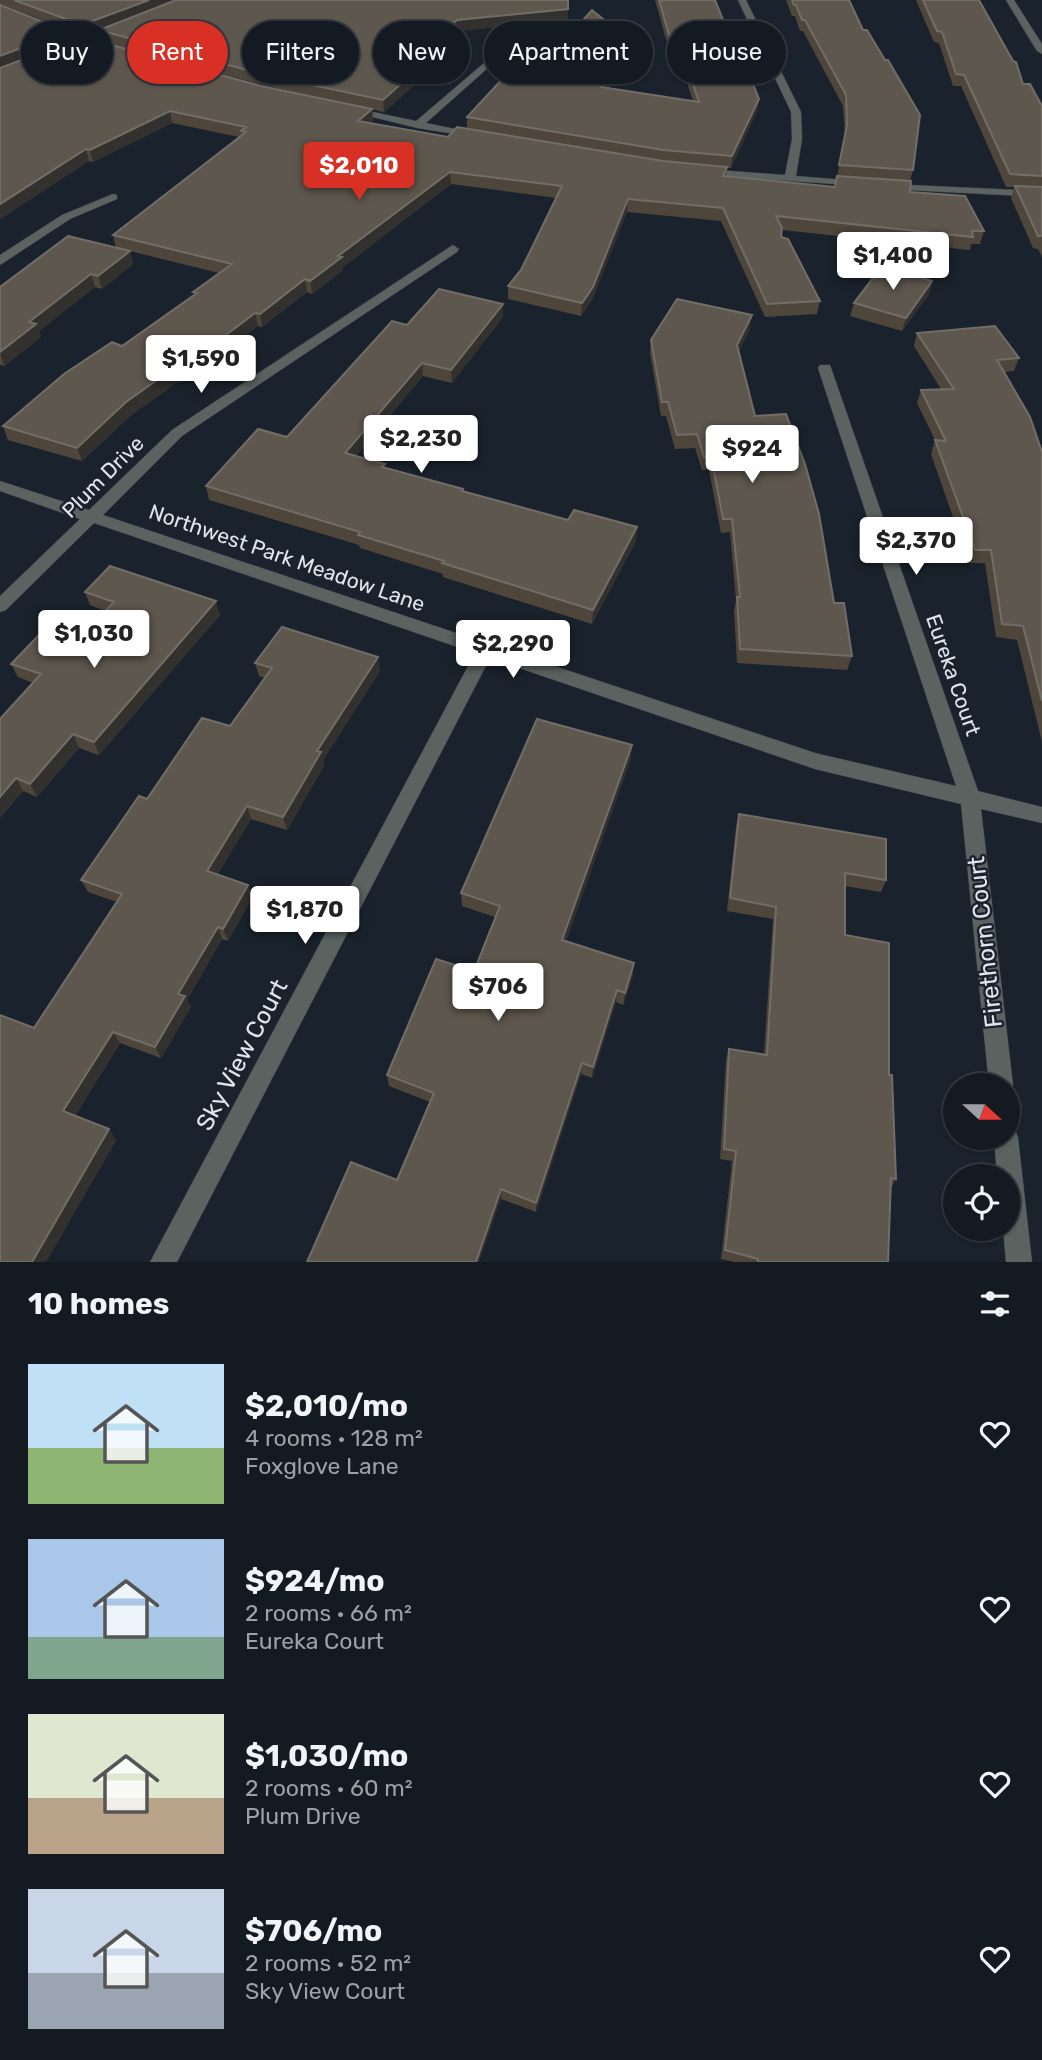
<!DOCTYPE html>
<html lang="en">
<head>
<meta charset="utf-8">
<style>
	:root { --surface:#141a22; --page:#21272f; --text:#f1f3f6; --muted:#9da1a5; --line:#333840; --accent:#d93025 }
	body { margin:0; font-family:Rubik,sans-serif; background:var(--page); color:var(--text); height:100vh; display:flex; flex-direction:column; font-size:26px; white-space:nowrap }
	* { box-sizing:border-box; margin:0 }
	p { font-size:23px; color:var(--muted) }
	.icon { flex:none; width:38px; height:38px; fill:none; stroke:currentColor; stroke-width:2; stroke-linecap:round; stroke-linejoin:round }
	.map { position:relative; height:1262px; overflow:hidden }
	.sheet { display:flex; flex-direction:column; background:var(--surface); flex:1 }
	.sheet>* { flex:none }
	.hud { position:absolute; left:21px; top:21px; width:1001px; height:63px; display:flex; gap:14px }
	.needle { width:46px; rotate:111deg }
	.tools { position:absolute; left:943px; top:1073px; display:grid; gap:14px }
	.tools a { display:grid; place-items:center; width:77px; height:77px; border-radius:50%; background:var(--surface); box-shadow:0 2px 5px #0004,0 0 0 2px var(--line); font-size:35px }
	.price { position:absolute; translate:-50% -60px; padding:0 16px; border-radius:7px; background:#fff; color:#222; font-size:23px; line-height:46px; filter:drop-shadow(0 2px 4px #0008) }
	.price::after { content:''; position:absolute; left:50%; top:42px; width:21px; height:16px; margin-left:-10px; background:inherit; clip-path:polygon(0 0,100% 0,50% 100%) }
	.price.selected { background:var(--accent); color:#fff }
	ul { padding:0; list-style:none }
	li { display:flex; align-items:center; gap:21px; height:175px; padding:0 28px }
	li span { display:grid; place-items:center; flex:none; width:196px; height:140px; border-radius:0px; color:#555 }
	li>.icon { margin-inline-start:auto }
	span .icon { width:84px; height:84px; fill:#fffc; stroke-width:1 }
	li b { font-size:30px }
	h2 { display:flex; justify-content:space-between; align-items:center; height:84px; padding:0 28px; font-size:30px }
	.tag { padding:0 24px; border-radius:32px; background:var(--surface); box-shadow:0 2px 5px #0004,0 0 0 2px var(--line); font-size:24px; line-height:63px }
	.tag.selected { background:var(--accent); color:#fff }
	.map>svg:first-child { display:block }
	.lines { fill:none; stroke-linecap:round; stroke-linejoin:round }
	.minor-casing { stroke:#363e48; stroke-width:1 }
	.minor { fill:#5b6361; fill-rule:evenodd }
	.wall { fill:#4e463b }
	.shaded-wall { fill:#33312e }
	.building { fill:#5e574e; stroke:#726d67; stroke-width:2 }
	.labels { text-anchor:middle; stroke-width:5; stroke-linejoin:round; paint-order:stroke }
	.street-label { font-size:21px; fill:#dfe5ec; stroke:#1a232d }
	.near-street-label { font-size:24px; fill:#dfe5ec; stroke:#1a232d }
</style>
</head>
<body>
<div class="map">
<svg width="1042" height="1262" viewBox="0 0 1042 1262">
	<rect width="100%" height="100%" fill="#1a232d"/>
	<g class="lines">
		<defs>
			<path id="minor" d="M 738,0 L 746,0 L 801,112 L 802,139 L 796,176 L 858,181 L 862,182 L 862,186 L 704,175 L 698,172 L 704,169 L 785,175 L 792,139 L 791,112 Z
				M 1006,0 L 1014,0 L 1042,44 L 1042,54 L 1037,51 Z
				M 0,6 L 101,44 L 103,46 L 95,48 L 0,12 Z
				M 496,53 L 501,56 L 499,58 L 426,123 L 480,134 L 480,138 L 417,128 L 344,110 L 349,107 L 416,121 Z
				M 889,184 L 1042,191 L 1042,197 L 885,189 L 883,187 Z
				M 113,194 L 117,195 L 117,199 L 70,219 L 0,265 L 0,255 L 62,215 Z
				M 453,245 L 459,249 L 457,252 L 182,436 L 103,515 L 815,753 L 956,786 L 818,368 L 820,365 L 830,365 L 978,791 L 1042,807 L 1042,823 L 981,809 L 1013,1085 L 1008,1094 L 1008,1085 L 989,1085 L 961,804 L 815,769 L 490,658 L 177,1262 L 150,1262 L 475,653 L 94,523 L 6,610 L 0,612 L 0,596 L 80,519 L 0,491 L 0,481 L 89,510 L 172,430 Z
				M 1008,1127 L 1015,1129 L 1018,1138 L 1032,1262 L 1006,1262 L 1003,1228 L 1008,1228 L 1008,1176 L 997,1176 L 994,1138 L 1008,1138 Z"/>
		</defs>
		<use href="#minor" class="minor-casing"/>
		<use href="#minor" class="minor"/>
	</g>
	<path class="wall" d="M 0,0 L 568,0 L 568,20 L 458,31 L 415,68 L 419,68 L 420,80 L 384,112 L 267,86 L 102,42 L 99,31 L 85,36 L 0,4 Z
		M 655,0 L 715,0 L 740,62 L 759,99 L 757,111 L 731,168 L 727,168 L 726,176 L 835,187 L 845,137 L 843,106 L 803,31 L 800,31 L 795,16 L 792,16 L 786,0 L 849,0 L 913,170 L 910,181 L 910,192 L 984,231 L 980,244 L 971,244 L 970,250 L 782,230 L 781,237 L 820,301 L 817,314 L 765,317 L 721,221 L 627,212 L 592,300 L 581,316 L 508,299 L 508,286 L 521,270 L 556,198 L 451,184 L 343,267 L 343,270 L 312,294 L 307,292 L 262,327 L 258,326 L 205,366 L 201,365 L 130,416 L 82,461 L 8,440 L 3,426 L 122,346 L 194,296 L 193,292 L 219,273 L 130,251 L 133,264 L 102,289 L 95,287 L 39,331 L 41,337 L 4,366 L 0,365 L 0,287 L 116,248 L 113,235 L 239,137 L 172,123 L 93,162 L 89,161 L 0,219 L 0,5 L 66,31 L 69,42 L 261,86 L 372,109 L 373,121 L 370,123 L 448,137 L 467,129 L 467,117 L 530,79 L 634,44 L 633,55 L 609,88 L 693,101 L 675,46 L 668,46 Z
		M 916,0 L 979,0 L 1023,84 L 1042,106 L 1042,257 L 1038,249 L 1033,248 L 1011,198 L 1014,187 L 1006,187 L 961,86 L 953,86 L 939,43 L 934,42 Z
		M 932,281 L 929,294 L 902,331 L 850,316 L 854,303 Z
		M 503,304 L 503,317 L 452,383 L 423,376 L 356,456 L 385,467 L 463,489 L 464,491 L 636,541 L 592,624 L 443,577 L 443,574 L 360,548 L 359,545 L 209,500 L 206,486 L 287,437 L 407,325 Z
		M 750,329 L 738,352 L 755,416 L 834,603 L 852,656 L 847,670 L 737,663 L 734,611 L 736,600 L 730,532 L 721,533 L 709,470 L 702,470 L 695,448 L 675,449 L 666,416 L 661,416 L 650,353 L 651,340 Z
		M 917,333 L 1019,358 L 1014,371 L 1004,372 L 1042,452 L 1042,742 L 1017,640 L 996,637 L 985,563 L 969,563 L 931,454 L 935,440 L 917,403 L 921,390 L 941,389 L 914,346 Z
		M 85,592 L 220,615 L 99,755 L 79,748 L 37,797 L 23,791 L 0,818 L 0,719 L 33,683 L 18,677 L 11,664 L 72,646 L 105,611 L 90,605 Z
		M 255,663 L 380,671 L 323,760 L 324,766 L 287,830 L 251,819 L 217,875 L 248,885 L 252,898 L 228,941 L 222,939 L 187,1000 L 191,1007 L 161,1058 L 120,1043 L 75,1116 L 116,1140 L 46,1262 L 0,1262 L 34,1028 L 117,902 L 88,892 L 81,880 L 147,799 L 230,726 L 265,678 L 259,676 Z
		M 631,758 L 566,941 L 633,975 L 623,1005 L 616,1002 L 592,1078 L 581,1074 L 536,1212 L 501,1199 L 397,1180 L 430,1102 L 389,1086 L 387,1075 L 474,971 L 495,917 L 462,906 L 461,893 Z
		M 739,814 L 886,880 L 881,892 L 845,886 L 845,935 L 889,1075 L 896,1179 L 891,1188 L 888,1262 L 734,1262 L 721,1259 L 732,1161 L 720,1159 L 726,1060 L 729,1049 L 764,1054 L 773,919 L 727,911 L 736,827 Z"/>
	<path class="shaded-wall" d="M 149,0 L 179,0 L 85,36 L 82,25 Z
		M 568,9 L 568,20 L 458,31 L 404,77 L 404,66 L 457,20 Z
		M 66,31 L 69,42 L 0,69 L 0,56 Z
		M 634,44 L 633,55 L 601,99 L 601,87 Z
		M 419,68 L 420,80 L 384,112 L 383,100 Z
		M 759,99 L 757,111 L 731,168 L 732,156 Z
		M 372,109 L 373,121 L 359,133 L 358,121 Z
		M 170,111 L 172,123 L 93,162 L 90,150 Z
		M 86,149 L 89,161 L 0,219 L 0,204 Z
		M 450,172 L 451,184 L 343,267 L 343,270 L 312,294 L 310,281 L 338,256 Z
		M 628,199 L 627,212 L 592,300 L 581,316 L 582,303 Z
		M 130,251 L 133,264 L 102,289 L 98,276 Z
		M 91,274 L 95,287 L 39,331 L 41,337 L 4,366 L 0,352 L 29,322 Z
		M 305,279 L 307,292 L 262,327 L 260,314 Z
		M 932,281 L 929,294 L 902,331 L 906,318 Z
		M 503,304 L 503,317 L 452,383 L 451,370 Z
		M 255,313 L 258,326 L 205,366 L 202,353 Z
		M 752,315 L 750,329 L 735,359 L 737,345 Z
		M 198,351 L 201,365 L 130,416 L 82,461 L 77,448 L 126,402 Z
		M 422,363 L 423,376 L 347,466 L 345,453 Z
		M 637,527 L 636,541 L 592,624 L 593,610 Z
		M 216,601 L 220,615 L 99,755 L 94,742 Z
		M 378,657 L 380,671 L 323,760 L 324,766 L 287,830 L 283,817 L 317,751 Z
		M 73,734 L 79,748 L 37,797 L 30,784 Z
		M 632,745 L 631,758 L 562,952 L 562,940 Z
		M 16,778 L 23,791 L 0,818 L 0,797 Z
		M 247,806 L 251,819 L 212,884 L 207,871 Z
		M 248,885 L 252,898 L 228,941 L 223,929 Z
		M 218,927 L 222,939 L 187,1000 L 191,1007 L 161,1058 L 155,1047 L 178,994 Z
		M 634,963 L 633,975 L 623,1005 L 625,993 Z
		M 617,990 L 616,1002 L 592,1078 L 593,1067 Z
		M 113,1032 L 120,1043 L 71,1122 L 63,1111 Z
		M 582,1063 L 581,1074 L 536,1212 L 536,1203 Z
		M 109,1129 L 116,1140 L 46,1262 L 32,1262 Z
		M 501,1189 L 501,1199 L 479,1262 L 476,1262 Z"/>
	<path class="building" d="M 14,0 L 149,0 L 82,25 Z
		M 176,0 L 568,0 L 568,9 L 457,20 L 404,66 L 419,68 L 383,100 L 265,75 L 99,30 Z
		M 659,0 L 715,0 L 740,62 L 744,62 L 759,99 L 732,156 L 663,150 L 467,117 L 505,76 L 530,79 L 592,10 L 634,44 L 601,87 L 699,102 L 676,35 L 669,35 Z
		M 792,0 L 849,0 L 863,30 L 867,30 L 885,60 L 888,60 L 920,115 L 913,170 L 839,165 L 847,125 L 846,95 L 805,20 L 802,20 L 796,5 L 794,5 Z
		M 923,0 L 979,0 L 1013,61 L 1016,62 L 1023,84 L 1030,84 L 1042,106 L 1042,176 L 1010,174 L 964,75 L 956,74 L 942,32 L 937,31 Z
		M 0,5 L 66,31 L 0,56 Z
		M 82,37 L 261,86 L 372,109 L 358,121 L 448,137 L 457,127 L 663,161 L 727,167 L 723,176 L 835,187 L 837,176 L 911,181 L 910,192 L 965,196 L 984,231 L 972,231 L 973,237 L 776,216 L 782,228 L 781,237 L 788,239 L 820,301 L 767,304 L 723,208 L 628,199 L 593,287 L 582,303 L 508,286 L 521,270 L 562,186 L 450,172 L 338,256 L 342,257 L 310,281 L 305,279 L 260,314 L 255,313 L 202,353 L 198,351 L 126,402 L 77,448 L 3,426 L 64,374 L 112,342 L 122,346 L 197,293 L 193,292 L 232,264 L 113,235 L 246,132 L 241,131 L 246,127 L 170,111 L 90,150 L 86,149 L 0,204 L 0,68 Z
		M 1015,186 L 1042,187 L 1042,236 L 1038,236 Z
		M 68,236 L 130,251 L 98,276 L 91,274 L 29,322 L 36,324 L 0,352 L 0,287 Z
		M 882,266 L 932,281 L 906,318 L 854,303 Z
		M 439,289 L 503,304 L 451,370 L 422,363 L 345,453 L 385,464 L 382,467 L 463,489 L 462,491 L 568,520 L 574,510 L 637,527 L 593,610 L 442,563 L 444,561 L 358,535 L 360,532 L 206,486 L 258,429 L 287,437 L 392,321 L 407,325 Z
		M 677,299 L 752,315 L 737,345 L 755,416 L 786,414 L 805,464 L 819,514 L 834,603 L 844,603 L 852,656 L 740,649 L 737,597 L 740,597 L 732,519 L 723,519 L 711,456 L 704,457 L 697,434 L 677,435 L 668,402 L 662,402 L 651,340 Z
		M 995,326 L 1019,358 L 997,360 L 1030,417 L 1042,452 L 1042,701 L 1023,626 L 1002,624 L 991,550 L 975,550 L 935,440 L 946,441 L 921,390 L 954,389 L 917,333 Z
		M 110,566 L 216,601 L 94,742 L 73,734 L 30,784 L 16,778 L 0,797 L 0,719 L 41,674 L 11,664 L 39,635 L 72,646 L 114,602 L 85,592 Z
		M 282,627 L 378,657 L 317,751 L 321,752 L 283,817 L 247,806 L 207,871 L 248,885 L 223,929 L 218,927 L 178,994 L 185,996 L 155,1047 L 113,1032 L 63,1111 L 109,1129 L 32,1262 L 0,1262 L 0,1015 L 34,1028 L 122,894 L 81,880 L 139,796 L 147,799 L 202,718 L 230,726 L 272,668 L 255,663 Z
		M 537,719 L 632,745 L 562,940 L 634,963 L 625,993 L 617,990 L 593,1067 L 582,1063 L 536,1203 L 501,1189 L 476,1262 L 307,1262 L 351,1162 L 397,1180 L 434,1093 L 387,1075 L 436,959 L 474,971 L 500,906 L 461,893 Z
		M 739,814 L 886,839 L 886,880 L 845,873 L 845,935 L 889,943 L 889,1075 L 892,1075 L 896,1179 L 891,1178 L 888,1262 L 758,1262 L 758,1259 L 725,1250 L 736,1151 L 724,1149 L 729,1049 L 767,1055 L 776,907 L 730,898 Z"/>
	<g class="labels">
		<g class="street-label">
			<text transform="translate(103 477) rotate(-45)" y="7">Plum Drive</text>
			<text transform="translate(287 558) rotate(19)" y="7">Northwest Park Meadow Lane</text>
			<text transform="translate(953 675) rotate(71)" y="7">Eureka Court</text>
		</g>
		<g class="near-street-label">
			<text transform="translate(985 942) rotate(-96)" y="8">Firethorn Court</text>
			<text transform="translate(242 1055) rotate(-62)" y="8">Sky View Court</text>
		</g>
	</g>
</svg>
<div class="tools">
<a><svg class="needle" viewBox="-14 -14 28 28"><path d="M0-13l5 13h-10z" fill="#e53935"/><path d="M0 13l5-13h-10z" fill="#9da1a5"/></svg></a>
<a><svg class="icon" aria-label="locate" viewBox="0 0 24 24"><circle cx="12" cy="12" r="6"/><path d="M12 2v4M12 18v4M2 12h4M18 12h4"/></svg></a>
</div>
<b class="price selected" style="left:359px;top:202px">$2,010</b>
<b class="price" style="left:893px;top:292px">$1,400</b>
<b class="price" style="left:201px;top:395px">$1,590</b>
<b class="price" style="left:421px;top:475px">$2,230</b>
<b class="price" style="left:752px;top:485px">$924</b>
<b class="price" style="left:916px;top:577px">$2,370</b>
<b class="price" style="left:94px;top:670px">$1,030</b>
<b class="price" style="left:513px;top:680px">$2,290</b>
<b class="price" style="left:305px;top:946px">$1,870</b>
<b class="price" style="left:498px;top:1023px">$706</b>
<div class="hud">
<a class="tag">Buy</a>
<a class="tag selected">Rent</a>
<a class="tag">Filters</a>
<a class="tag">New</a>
<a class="tag">Apartment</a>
<a class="tag">House</a>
</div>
</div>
<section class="sheet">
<h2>10 homes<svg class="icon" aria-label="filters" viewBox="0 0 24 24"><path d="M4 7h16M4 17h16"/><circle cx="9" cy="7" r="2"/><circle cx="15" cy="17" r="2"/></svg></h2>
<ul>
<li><span style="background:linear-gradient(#bfe0f5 60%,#8fb573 0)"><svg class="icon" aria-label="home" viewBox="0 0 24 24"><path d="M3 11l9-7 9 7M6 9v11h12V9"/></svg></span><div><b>$2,010/mo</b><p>4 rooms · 128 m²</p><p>Foxglove Lane</p></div><svg class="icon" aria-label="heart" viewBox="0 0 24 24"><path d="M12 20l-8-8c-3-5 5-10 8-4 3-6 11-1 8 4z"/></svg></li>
<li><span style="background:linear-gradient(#a9c7e8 70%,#7fa58c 0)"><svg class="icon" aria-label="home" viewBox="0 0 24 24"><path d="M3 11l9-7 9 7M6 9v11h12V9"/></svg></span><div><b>$924/mo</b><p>2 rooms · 66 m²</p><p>Eureka Court</p></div><svg class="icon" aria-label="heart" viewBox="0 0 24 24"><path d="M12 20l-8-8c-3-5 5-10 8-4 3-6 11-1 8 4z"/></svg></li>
<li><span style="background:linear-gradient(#dfe7d0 60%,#b9a48a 0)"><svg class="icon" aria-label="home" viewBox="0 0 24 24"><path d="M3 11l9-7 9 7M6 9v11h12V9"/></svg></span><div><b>$1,030/mo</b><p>2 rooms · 60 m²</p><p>Plum Drive</p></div><svg class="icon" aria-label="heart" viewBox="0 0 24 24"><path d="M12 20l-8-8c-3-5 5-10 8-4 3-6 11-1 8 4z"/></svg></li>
<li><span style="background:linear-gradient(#c9d6e8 60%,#9aa5b1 0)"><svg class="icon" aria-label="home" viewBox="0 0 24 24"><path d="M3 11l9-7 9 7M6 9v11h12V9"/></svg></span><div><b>$706/mo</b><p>2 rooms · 52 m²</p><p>Sky View Court</p></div><svg class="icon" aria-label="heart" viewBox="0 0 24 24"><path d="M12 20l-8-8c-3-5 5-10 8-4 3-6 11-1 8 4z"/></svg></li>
</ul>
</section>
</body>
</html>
